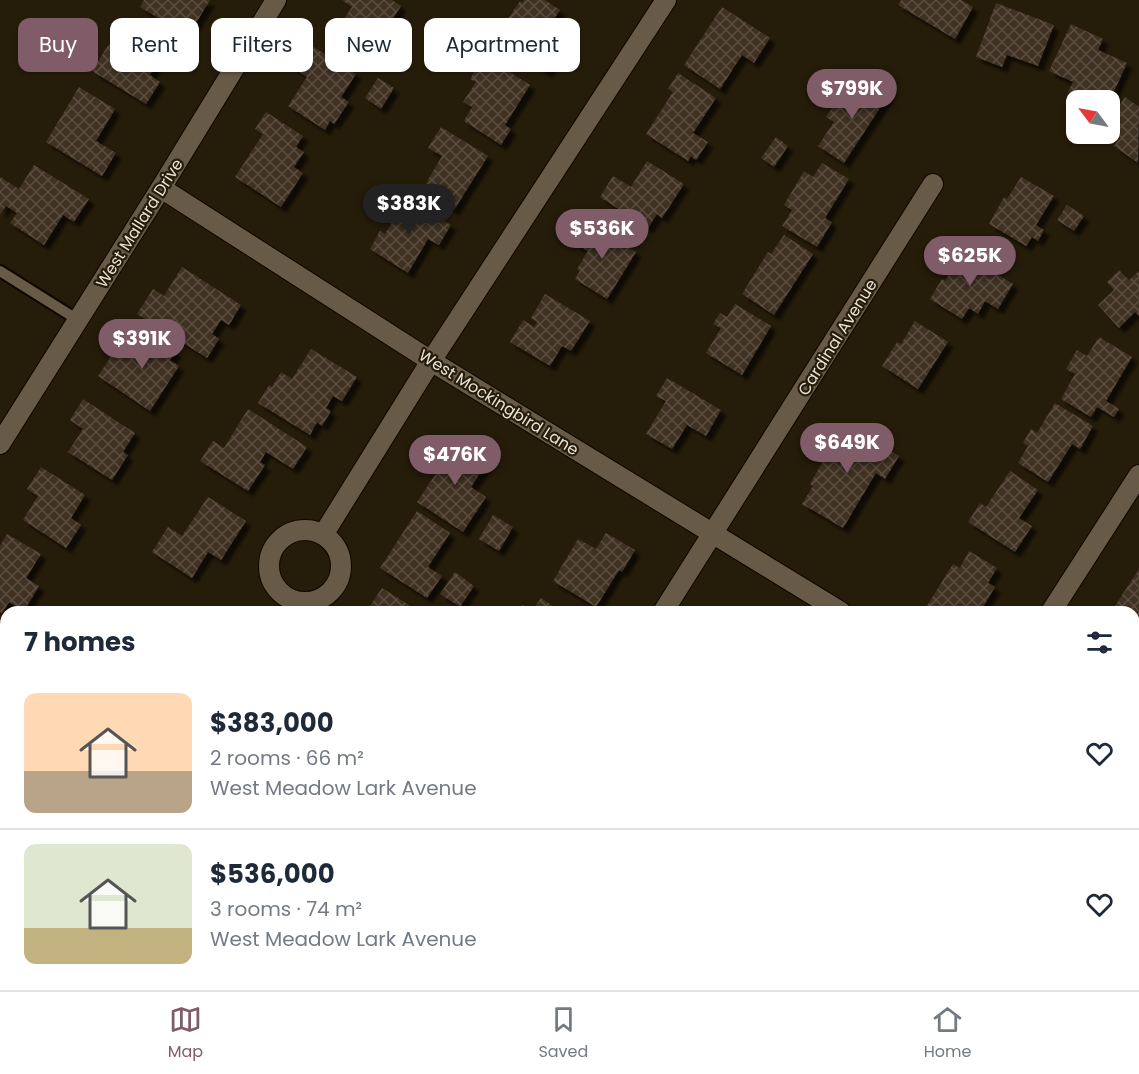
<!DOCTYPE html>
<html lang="en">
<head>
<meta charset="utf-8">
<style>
	:root { --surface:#fff; --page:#f6f6f7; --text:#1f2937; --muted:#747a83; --line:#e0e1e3; --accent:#7f5c68 }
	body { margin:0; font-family:Poppins,sans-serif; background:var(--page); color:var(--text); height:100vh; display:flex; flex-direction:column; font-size:22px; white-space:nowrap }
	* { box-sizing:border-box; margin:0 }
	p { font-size:20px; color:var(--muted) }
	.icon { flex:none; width:33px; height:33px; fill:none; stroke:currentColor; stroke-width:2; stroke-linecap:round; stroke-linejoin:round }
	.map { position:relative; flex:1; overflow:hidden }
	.drawer { position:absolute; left:0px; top:606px; width:1140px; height:384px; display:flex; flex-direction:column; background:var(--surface); border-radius:18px 18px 0 0; box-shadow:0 2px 4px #0004 }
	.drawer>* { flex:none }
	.top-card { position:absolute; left:18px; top:18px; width:600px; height:54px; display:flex; gap:12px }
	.needle { width:39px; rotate:302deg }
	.controls { position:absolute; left:1066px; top:90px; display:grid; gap:12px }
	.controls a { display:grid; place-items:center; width:54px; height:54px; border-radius:12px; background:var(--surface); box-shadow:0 2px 4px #0004; font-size:30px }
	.price { position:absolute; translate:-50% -51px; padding:0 14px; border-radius:21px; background:var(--accent); color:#fff; font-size:20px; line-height:39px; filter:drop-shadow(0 2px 3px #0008) }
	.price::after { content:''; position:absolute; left:50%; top:36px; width:18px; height:14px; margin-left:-9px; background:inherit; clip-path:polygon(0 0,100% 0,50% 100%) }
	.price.active { background:#222; color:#fff }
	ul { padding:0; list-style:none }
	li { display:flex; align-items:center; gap:18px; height:150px; padding:0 24px }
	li+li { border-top:2px solid var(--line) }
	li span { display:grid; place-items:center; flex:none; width:168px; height:120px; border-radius:12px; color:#555 }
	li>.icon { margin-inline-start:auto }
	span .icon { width:72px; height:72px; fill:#fffc; stroke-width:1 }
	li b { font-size:26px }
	h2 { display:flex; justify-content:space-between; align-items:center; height:72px; padding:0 24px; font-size:26px }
	.tag { padding:0 21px; border-radius:12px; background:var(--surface); box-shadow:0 2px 4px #0004; font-size:21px; line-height:54px }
	.tag.active { background:var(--accent); color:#fff }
	.menu { display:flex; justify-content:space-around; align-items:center; height:84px; border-top:2px solid var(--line); background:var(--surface); font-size:16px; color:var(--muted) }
	.menu a { display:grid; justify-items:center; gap:3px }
	.menu .active { color:var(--accent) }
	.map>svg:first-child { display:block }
	.building { fill:url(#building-cross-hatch); filter:url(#shadow) }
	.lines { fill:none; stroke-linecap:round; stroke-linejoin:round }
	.service-casing { stroke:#0f0600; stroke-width:14 }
	.minor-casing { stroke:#0f0600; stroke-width:22 }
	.service { stroke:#675b48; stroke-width:10 }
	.minor { stroke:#675b48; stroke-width:20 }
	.labels { text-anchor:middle; stroke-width:4.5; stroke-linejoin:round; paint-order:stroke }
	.street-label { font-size:16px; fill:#e9e2d7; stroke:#261c0a }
</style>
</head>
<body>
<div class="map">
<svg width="1139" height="990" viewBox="0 0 1139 990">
	<defs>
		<pattern id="building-cross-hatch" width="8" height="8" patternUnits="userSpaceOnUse" patternTransform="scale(1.5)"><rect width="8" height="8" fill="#413123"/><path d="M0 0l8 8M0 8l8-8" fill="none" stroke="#5c4f42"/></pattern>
		<filter id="shadow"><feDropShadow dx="5.5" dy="5.5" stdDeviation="1.5" flood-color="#0009"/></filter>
	</defs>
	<rect width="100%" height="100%" fill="#261c0a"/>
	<path class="building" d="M 144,0 L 210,0 L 188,36 L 140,7 Z
		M 342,0 L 392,0 L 401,6 L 369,56 L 334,34 L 352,7 Z
		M 524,0 L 545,0 L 560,10 L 542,37 L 562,49 L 547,72 L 498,40 L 506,27 L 504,25 L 520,1 L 523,3 Z
		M 901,0 L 961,0 L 973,7 L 955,39 L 898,5 Z
		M 996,3 L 1054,25 L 1038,66 L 1007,55 L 1002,67 L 976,57 Z
		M 722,7 L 770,38 L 754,63 L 742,55 L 720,89 L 684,65 Z
		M 1071,24 L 1103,39 L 1098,50 L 1127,63 L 1111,98 L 1092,89 L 1087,100 L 1068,92 L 1073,82 L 1049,71 Z
		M 135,25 L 168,45 L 150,75 L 160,82 L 146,104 L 92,71 L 109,44 L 115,48 L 117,43 L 122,46 Z
		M 306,42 L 356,74 L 341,97 L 349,102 L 334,124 L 330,121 L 325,130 L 288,106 L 307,77 L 291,66 Z
		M 484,56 L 530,85 L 505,125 L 511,129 L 501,145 L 464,121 L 472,107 L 463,102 L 476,82 L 470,79 Z
		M 678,73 L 716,98 L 693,133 L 708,142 L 696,160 L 691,156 L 688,161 L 646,134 L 673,92 L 668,89 Z
		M 863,77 L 889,94 L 844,163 L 818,146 L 834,122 L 826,117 L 835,103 L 843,108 Z
		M 378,78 L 394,88 L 381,109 L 365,98 Z
		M 79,87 L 115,109 L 96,141 L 116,153 L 102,176 L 46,142 Z
		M 1125,97 L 1139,107 L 1138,163 L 1114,146 L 1120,137 L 1110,131 L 1110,120 Z
		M 266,112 L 303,136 L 296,147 L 304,152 L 294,167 L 303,173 L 281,207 L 235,177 L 263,134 L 255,129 Z
		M 441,127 L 488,156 L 454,210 L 422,190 L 442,156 L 428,148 Z
		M 776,137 L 788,146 L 774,167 L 761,158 Z
		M 647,161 L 684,184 L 662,218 L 657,214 L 648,228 L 600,197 L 613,176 L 631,187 Z
		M 822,163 L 849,179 L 825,218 L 832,222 L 817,247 L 782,226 L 792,210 L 784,205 L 804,171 L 813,177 Z
		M 34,165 L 89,199 L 74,222 L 63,215 L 44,245 L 10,223 L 17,213 L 6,206 L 0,215 L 0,177 L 19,189 Z
		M 1021,177 L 1054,196 L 1036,225 L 1044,230 L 1038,241 L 1032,237 L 1026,246 L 989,224 L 1004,197 L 1007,199 Z
		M 407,198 L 451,225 L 439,245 L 428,239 L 408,273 L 370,249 L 380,231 L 385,234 Z
		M 1067,205 L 1084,216 L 1074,231 L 1057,220 Z
		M 588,222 L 636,252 L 607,299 L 575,279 L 580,271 L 577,269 L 588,251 L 574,243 Z
		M 784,235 L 813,254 L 774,315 L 742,294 L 768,252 L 771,254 Z
		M 956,249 L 1013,284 L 998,309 L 985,301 L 978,314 L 969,308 L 962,319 L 930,299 L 942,279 L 945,281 L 950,273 L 944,270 Z
		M 182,267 L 241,305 L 229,325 L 221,320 L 212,334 L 219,339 L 207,358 L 137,314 L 153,289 L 164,296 Z
		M 1119,270 L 1129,280 L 1139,271 L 1139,316 L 1135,312 L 1119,328 L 1098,305 L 1114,290 L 1107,282 Z
		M 545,294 L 590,321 L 571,351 L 562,346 L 550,366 L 510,342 L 523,320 L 534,327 L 537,322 L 531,318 Z
		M 735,304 L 771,326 L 742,375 L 706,353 L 721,328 L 713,324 L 720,313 L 727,317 Z
		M 915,321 L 948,342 L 918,389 L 882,366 L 897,342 L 901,344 Z
		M 143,330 L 176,352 L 170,360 L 179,366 L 150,411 L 98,376 L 114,352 L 124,359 Z
		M 1099,337 L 1132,357 L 1106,401 L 1119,409 L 1114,417 L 1097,407 L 1091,417 L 1061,399 L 1075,374 L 1066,369 L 1077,350 L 1087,356 Z
		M 311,349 L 357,377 L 342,401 L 333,396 L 326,408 L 331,411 L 322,426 L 317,422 L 310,435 L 258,403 L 269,385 L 272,387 L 281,372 L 292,379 Z
		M 667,378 L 721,410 L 706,436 L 687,425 L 672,449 L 646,434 L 666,401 L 656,396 Z
		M 83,399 L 135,433 L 123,452 L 128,455 L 112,480 L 68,452 L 83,429 L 70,420 Z
		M 1055,403 L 1093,426 L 1080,449 L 1072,444 L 1048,482 L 1018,463 L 1028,446 L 1023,443 L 1031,429 L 1037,433 Z
		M 248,409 L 307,447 L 293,469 L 266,452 L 260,462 L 265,465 L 248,491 L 200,461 L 213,441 L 224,448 Z
		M 846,424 L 899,456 L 885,479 L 876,473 L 843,528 L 802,504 L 813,486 L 810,484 L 823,461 L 820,459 L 835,434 L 839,436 Z
		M 457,440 L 489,460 L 471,487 L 486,497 L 463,532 L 417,502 L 437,472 L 430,467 L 441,451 L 447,455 Z
		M 41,467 L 85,495 L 71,518 L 81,525 L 66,548 L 23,520 L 38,496 L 27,489 Z
		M 1010,471 L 1038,490 L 1019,518 L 1032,526 L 1015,552 L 968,522 L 980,503 L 986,507 Z
		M 208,497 L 246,521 L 221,560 L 208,552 L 192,578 L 152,552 L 168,527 L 182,536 Z
		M 417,511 L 450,533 L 428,567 L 442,576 L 427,598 L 380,568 Z
		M 493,515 L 513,527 L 499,551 L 479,539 Z
		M 606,533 L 635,550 L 622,572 L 619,570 L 596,607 L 553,581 L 578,539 L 596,549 Z
		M 7,534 L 41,554 L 26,578 L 39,586 L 24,611 L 9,602 L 2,613 L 0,612 L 0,546 Z
		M 969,551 L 997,568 L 988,583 L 995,587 L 980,612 L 930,612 L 925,609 L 953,564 L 960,568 Z
		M 1139,569 L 1139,635 L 1134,632 L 1134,612 L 1111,612 Z
		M 455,572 L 474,586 L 460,607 L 440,594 Z
		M 382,588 L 417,610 L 415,612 L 366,612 Z
		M 541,598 L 562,612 L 518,612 L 523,605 L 532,611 Z
		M 1134,652 L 1139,656 L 1139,670 L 1134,678 Z
		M 1139,862 L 1139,931 L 1137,933 L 1134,931 L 1134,870 Z
		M 708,984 L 743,984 L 743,990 L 708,990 Z
		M 900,984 L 955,984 L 952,990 L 903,990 L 905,987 Z
		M 1056,984 L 1120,984 L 1116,990 L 1059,990 L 1054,987 Z"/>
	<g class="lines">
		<defs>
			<path id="service" d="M 0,271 L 78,320"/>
			<path id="minor" d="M 161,188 L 431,361 L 841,612
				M 0,444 L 161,188 L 276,0
				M269 566a36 36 0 1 1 72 0a36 36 0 1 1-72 0Z
				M 323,535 L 431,361 L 666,0
				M 663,612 L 933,184
				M 1051,612 L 1139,475
				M 1134,793 L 1139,796
				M 778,984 L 779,990
				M 850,990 L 851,984"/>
		</defs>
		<use href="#service" class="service-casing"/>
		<use href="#minor" class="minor-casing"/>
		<use href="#service" class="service"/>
		<use href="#minor" class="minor"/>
	</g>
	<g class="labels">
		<g class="street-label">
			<text transform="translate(139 223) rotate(-58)" y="6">West Mallard Drive</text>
			<text transform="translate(837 337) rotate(-58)" y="6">Cardinal Avenue</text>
			<text transform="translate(499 402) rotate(32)" y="6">West Mockingbird Lane</text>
		</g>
	</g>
</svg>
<div class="controls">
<a><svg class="needle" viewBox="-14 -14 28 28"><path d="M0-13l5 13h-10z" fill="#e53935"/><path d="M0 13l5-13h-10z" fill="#747a83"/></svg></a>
</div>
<b class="price" style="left:852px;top:120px">$799K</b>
<b class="price active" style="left:409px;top:235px">$383K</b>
<b class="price" style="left:602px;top:260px">$536K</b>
<b class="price" style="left:970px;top:287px">$625K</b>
<b class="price" style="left:142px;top:370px">$391K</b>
<b class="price" style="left:847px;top:474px">$649K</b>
<b class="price" style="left:455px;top:486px">$476K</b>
<div class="top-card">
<a class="tag active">Buy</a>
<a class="tag">Rent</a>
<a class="tag">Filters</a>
<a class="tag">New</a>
<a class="tag">Apartment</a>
</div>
<section class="drawer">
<h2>7 homes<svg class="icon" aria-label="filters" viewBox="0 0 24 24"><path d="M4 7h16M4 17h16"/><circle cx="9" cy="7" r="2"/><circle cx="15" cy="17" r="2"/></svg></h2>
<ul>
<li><span style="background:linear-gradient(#ffd9b3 65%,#b9a48a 0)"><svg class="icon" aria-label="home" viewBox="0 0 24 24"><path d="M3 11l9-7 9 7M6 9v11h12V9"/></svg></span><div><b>$383,000</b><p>2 rooms · 66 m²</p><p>West Meadow Lark Avenue</p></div><svg class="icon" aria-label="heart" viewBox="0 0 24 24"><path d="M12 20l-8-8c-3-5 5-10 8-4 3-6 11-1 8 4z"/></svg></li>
<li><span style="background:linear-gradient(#dfe7d0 70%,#c2b280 0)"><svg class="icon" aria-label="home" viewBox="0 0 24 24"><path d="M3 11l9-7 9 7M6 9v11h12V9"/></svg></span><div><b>$536,000</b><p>3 rooms · 74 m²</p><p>West Meadow Lark Avenue</p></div><svg class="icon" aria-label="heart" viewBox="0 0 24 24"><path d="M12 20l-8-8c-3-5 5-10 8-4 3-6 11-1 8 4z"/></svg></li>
</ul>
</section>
</div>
<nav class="menu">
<a class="active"><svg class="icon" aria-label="map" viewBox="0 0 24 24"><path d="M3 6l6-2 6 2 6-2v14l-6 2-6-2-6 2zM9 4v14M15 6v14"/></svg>Map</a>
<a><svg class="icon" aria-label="saved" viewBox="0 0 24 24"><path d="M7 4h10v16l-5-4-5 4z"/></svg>Saved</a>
<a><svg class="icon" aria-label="home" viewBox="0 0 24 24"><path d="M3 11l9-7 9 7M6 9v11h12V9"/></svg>Home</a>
</nav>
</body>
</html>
